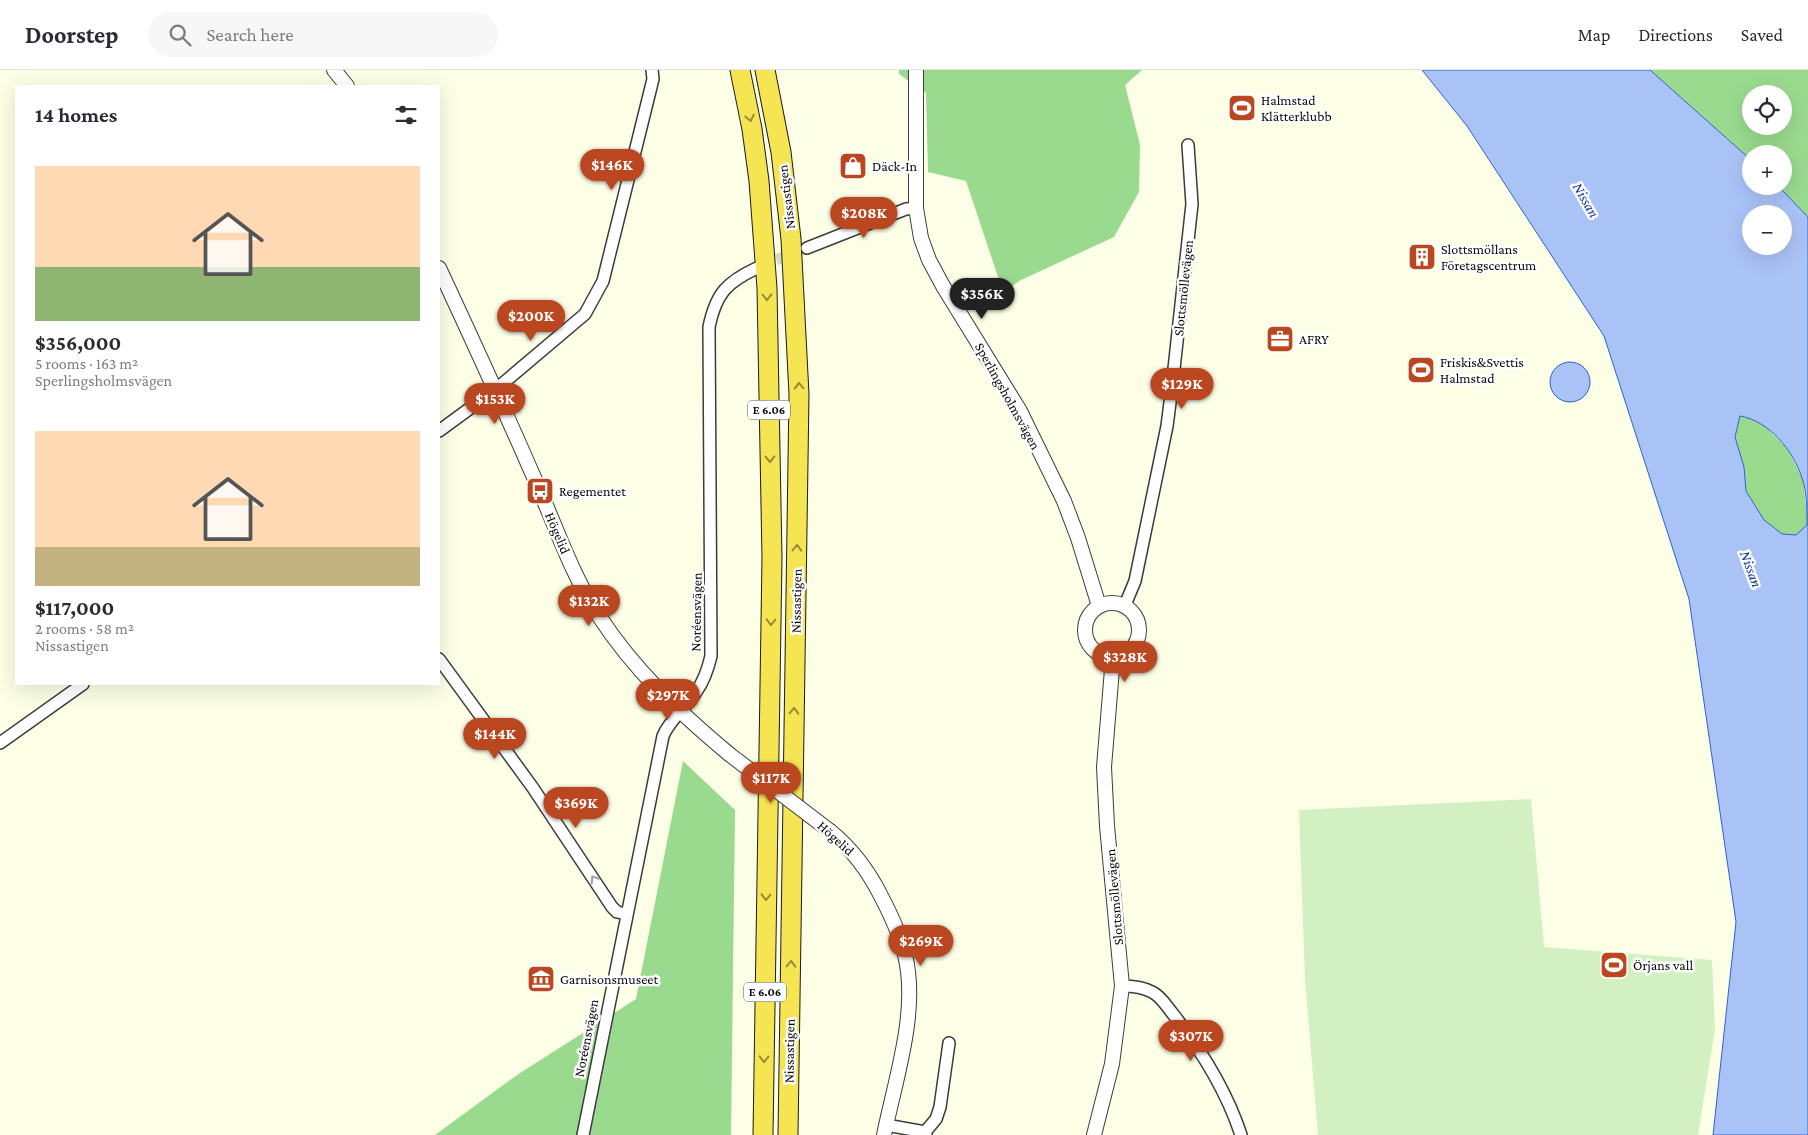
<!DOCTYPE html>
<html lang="en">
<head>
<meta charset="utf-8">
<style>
	:root { --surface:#fff; --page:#f7f7f7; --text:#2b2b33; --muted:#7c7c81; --line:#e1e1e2; --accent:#bb4720 }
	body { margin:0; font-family:"Crimson Pro",serif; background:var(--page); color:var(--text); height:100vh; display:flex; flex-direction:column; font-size:19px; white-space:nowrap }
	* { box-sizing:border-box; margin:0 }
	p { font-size:16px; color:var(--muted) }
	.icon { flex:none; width:28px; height:28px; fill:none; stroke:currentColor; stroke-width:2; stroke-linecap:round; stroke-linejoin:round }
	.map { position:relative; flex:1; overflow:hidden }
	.side { position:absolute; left:15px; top:15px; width:425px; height:600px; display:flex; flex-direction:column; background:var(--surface); border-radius:0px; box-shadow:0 5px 20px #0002 }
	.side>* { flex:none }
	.fabs { position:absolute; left:1742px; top:15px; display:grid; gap:10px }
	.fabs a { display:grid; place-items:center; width:50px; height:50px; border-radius:50%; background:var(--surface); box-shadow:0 5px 20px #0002; font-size:25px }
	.price { position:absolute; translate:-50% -42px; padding:0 11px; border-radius:18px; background:var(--accent); color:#fff; font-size:16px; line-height:32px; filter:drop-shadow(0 1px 2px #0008) }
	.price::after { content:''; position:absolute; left:50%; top:30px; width:15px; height:11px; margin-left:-8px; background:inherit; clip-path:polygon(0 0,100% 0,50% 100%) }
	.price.current { background:#222; color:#fff }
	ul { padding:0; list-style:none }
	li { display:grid; align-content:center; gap:10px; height:265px; padding:0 20px }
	li span { display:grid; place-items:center; height:155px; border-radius:0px; color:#555 }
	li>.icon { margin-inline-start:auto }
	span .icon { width:90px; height:90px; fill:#fffc; stroke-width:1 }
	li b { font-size:21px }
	h2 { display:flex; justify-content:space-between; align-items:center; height:60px; padding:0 20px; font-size:21px }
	header { display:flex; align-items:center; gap:30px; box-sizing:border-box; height:70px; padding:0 25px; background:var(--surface); border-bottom:1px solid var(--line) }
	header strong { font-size:24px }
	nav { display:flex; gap:28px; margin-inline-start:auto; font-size:18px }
	.search { width:350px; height:45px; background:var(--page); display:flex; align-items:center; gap:12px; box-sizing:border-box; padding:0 18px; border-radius:28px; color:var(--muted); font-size:19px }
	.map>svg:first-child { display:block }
	.forest { fill:#9ada8f; fill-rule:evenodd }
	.pitch { fill:#d2f0c2 }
	.water { fill:#aac3f7; stroke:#2f60cf; fill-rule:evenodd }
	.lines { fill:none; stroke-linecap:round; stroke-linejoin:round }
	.minor-tunnel { stroke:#d8dac5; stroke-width:11; stroke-dasharray:11 5.5; stroke-linecap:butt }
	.minor-casing { stroke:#3c3c3c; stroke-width:14 }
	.tertiary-casing { stroke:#3c3c3c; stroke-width:16 }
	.trunk-casing { stroke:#1a1a1a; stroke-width:21 }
	.minor { stroke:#fff; stroke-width:11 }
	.tertiary { stroke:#fff; stroke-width:14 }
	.trunk { stroke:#f6e552; stroke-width:19 }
	.tertiary-bridge-casing { stroke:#3c3c3c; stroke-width:16; stroke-linecap:butt }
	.tertiary-bridge { stroke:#fff; stroke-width:14 }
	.oneway { stroke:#978d35 }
	.oneway2 { stroke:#9d9d9d }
	.labels { text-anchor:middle; stroke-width:5; stroke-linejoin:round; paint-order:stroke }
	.shield { fill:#fff; stroke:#535353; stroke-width:1 }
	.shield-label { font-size:12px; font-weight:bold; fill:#090909 }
	.poi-label { font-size:14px; fill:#090909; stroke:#fff; text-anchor:start }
	.street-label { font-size:14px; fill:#090909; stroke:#fff }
	.water-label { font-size:15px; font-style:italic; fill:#12369c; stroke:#fff }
</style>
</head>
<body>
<header>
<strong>Doorstep</strong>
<div class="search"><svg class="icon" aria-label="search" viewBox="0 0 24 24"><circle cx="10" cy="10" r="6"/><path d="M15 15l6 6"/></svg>Search here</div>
<nav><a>Map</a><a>Directions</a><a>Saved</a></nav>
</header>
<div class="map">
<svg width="1808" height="1065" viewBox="0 0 1808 1065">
	<rect width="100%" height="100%" fill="#fcffe6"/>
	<path class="forest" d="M 899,0 L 1142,0 L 1125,15 L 1140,75 L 1139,122 L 1114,167 L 1021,210 L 1003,222 L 966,111 L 928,102 L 926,23 L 899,4 Z
		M 1650,0 L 1808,0 L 1808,147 L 1778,116 L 1784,116 L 1784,84 L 1751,84 L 1751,90 ZM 1751,24 L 1784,24 L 1784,56 L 1751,56 Z
		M 1740,346 L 1760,351 L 1787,378 L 1803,409 L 1808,455 L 1796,465 L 1782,464 L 1764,450 L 1746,421 L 1744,397 L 1735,367 Z
		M 683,691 L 735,740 L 731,1065 L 435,1065 L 517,1005 L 636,929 Z"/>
	<path class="pitch" d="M 1531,729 L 1544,877 L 1712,890 L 1715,959 L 1698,1065 L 1318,1065 L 1305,910 L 1299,740 Z"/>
	<path class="water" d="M 1422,0 L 1650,0 L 1751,90 L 1751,116 L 1778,116 L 1808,147 L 1808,1065 L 1713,1065 L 1736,852 L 1689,529 L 1604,266 L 1467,56 ZM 1751,144 L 1784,144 L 1784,176 L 1751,176 ZM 1740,346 C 1769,351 1793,380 1802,408 C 1807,422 1807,440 1807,455 L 1796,465 L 1782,464 L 1764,450 L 1746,421 L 1744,397 L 1735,367 Z
		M1550 312a20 20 0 1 1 40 0a20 20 0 1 1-40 0Z"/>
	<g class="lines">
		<path class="minor-tunnel" d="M 761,196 L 807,178"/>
		<defs>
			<path id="minor" d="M 807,178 L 906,139 L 916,138
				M 439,361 L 495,320 L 585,244 L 603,211 L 653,9 L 652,0
				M 1125,535 L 1135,511 L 1167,356 L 1172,317 L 1192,134 L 1188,75
				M 439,589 L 533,718 L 612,837 L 617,842 L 626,844
				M 0,673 L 83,614
				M 1122,916 C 1132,916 1143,917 1152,922 C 1161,926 1167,937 1173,944 C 1201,980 1227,1022 1241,1065
				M 886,1055 L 925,1062 L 926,1065
				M 925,1062 L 936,1049 L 940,1037 L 949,973
				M 583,1065 L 663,666 C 670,649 686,638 696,622 C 704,611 708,599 711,586 L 709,257 C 716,223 727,212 757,198"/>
			<path id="tertiary" d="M 334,0 L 347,16
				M 916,0 L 916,138 L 921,168 L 929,190 L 943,216 L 1020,341 L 1064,431 L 1078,468 L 1099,536
				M 439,198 C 473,271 507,345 539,419 C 558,462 573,507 599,546 C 634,600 680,643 729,684
				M1085 560a27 27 0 1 1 54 0a27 27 0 1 1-54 0Z
				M 830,761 C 852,779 868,800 881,826 C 891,845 900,864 905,885 C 919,941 895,1010 884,1065
				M 1094,1065 L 1112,994 L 1122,916 L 1107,756 L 1104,697 L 1113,587"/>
			<path id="trunk" d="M 740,0 L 752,59 L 759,111 L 767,218 L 772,488 L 763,1065
				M 765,0 L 781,82 L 791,169 L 799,324 L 788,1065"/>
		</defs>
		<use href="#minor" class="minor-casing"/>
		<use href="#tertiary" class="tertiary-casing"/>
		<use href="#trunk" class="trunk-casing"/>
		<use href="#minor" class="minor"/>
		<use href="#tertiary" class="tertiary"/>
		<use href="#trunk" class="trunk"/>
		<defs>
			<path id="tertiary-bridge" d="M 729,684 L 830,761"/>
		</defs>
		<use href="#tertiary-bridge" class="tertiary-bridge-casing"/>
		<use href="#tertiary-bridge" class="tertiary-bridge"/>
	</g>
	<defs><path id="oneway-chevron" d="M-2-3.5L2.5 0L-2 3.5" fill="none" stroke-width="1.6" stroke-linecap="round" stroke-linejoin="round" transform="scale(1.25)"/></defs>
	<g class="oneway">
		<use href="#oneway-chevron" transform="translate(750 48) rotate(78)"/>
		<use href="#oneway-chevron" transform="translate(767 227) rotate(89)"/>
		<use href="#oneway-chevron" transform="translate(799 316) rotate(-92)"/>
		<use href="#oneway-chevron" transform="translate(770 389) rotate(89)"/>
		<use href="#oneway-chevron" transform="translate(797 478) rotate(-89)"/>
		<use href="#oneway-chevron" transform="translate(771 552) rotate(91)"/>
		<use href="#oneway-chevron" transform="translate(794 641) rotate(-89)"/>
		<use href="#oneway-chevron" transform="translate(766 827) rotate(91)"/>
		<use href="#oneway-chevron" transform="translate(791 894) rotate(-89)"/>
		<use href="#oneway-chevron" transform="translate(764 989) rotate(91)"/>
	</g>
	<use class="oneway2" href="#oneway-chevron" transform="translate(594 809) rotate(-123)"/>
	<defs>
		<symbol id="stadium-square" viewBox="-11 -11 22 22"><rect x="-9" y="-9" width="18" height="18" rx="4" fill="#bb4720" stroke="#fff"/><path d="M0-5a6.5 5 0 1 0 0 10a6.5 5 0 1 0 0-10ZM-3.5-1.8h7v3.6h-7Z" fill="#fff"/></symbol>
		<symbol id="shop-square" viewBox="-11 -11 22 22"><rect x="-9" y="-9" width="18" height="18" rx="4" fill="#bb4720" stroke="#fff"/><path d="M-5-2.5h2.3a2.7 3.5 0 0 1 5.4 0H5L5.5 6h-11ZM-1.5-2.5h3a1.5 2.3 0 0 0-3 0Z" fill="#fff"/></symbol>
		<symbol id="building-square" viewBox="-11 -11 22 22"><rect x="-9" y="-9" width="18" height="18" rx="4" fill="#bb4720" stroke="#fff"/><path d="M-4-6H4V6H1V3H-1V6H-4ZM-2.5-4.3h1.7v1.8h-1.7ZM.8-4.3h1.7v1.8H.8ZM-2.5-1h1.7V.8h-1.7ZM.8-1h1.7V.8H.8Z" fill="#fff"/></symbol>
		<symbol id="office-square" viewBox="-11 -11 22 22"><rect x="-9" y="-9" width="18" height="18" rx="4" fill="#bb4720" stroke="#fff"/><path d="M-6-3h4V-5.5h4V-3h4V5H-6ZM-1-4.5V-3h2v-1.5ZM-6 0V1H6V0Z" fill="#fff"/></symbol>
		<symbol id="bus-square" viewBox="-11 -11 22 22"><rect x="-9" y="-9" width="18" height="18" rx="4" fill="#bb4720" stroke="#fff"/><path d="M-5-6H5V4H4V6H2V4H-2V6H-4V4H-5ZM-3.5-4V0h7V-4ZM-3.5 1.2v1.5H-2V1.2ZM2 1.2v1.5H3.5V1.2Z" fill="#fff"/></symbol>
		<symbol id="museum-square" viewBox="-11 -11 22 22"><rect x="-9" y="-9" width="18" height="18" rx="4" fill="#bb4720" stroke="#fff"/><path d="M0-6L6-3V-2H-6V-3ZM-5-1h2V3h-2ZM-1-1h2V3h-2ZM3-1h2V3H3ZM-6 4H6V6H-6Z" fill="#fff"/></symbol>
	</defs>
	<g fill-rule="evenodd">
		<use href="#stadium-square" x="1226" y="22" width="32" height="32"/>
		<use href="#shop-square" x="837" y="80" width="32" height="32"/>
		<use href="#building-square" x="1406" y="171" width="32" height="32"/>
		<use href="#office-square" x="1264" y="253" width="32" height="32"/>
		<use href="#stadium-square" x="1405" y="284" width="32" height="32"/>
		<use href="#bus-square" x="524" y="405" width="32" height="32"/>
		<use href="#stadium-square" x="1598" y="879" width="32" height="32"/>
		<use href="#museum-square" x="525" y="893" width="32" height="32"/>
	</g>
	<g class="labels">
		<g class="shield">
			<rect x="748" y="330.5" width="42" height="19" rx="4"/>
			<rect x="744" y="912.5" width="42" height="19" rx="4"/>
		</g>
		<g class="shield-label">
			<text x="769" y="344">E 6.06</text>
			<text x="765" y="926">E 6.06</text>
		</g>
		<g class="poi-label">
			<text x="1261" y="35">Halmstad<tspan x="1261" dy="16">Klätterklubb</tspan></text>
			<text x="872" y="101">Däck-In</text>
			<text x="1441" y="184">Slottsmöllans<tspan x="1441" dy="16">Företagscentrum</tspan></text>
			<text x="1299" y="274">AFRY</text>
			<text x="1440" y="297">Friskis&amp;Svettis<tspan x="1440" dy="16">Halmstad</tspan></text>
			<text x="559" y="426">Regementet</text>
			<text x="1633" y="900">Örjans vall</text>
			<text x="560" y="914">Garnisonsmuseet</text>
		</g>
		<g class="street-label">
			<text transform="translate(786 127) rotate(-97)" y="5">Nissastigen</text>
			<text transform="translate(1183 218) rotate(-84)" y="5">Slottsmöllevägen</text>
			<text transform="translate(1008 326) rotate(61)" y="5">Sperlingsholmsvägen</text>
			<text transform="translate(558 463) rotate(67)" y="5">Högelid</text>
			<text transform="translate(796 531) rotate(-89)" y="5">Nissastigen</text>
			<text transform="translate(696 542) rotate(-89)" y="5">Noréensvägen</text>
			<text transform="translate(836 768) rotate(42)" y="5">Högelid</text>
			<text transform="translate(1114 827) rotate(-95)" y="5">Slottsmöllevägen</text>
			<text transform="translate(586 968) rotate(-79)" y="5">Noréensvägen</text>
			<text transform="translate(789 981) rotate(-89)" y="5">Nissastigen</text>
		</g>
		<g class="water-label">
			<text transform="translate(1586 130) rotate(60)" y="5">Nissan</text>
			<text transform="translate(1751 499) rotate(70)" y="5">Nissan</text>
		</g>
	</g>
</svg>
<div class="fabs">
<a><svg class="icon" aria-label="locate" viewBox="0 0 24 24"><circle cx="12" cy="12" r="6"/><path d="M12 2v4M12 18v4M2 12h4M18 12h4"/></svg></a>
<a>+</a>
<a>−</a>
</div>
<b class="price" style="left:612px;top:121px">$146K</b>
<b class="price" style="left:864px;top:169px">$208K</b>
<b class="price current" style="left:982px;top:250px">$356K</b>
<b class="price" style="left:531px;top:272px">$200K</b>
<b class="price" style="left:1182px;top:340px">$129K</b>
<b class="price" style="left:495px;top:355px">$153K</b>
<b class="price" style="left:589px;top:557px">$132K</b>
<b class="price" style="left:1125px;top:613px">$328K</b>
<b class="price" style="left:668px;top:651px">$297K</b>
<b class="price" style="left:495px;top:690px">$144K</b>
<b class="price" style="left:771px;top:734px">$117K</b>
<b class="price" style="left:576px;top:759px">$369K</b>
<b class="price" style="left:921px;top:897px">$269K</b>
<b class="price" style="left:1191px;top:992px">$307K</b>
<section class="side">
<h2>14 homes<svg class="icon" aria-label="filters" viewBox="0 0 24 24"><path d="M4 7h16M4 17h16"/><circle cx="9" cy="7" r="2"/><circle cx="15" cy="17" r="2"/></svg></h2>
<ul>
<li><span style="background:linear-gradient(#ffd9b3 65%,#8fb573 0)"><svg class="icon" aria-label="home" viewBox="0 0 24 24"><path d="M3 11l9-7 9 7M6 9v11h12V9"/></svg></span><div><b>$356,000</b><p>5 rooms · 163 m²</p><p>Sperlingsholmsvägen</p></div></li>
<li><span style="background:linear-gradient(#ffd9b3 75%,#c2b280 0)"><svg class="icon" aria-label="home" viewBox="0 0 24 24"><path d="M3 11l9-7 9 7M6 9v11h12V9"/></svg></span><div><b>$117,000</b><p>2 rooms · 58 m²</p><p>Nissastigen</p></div></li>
</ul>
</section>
</div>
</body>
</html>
